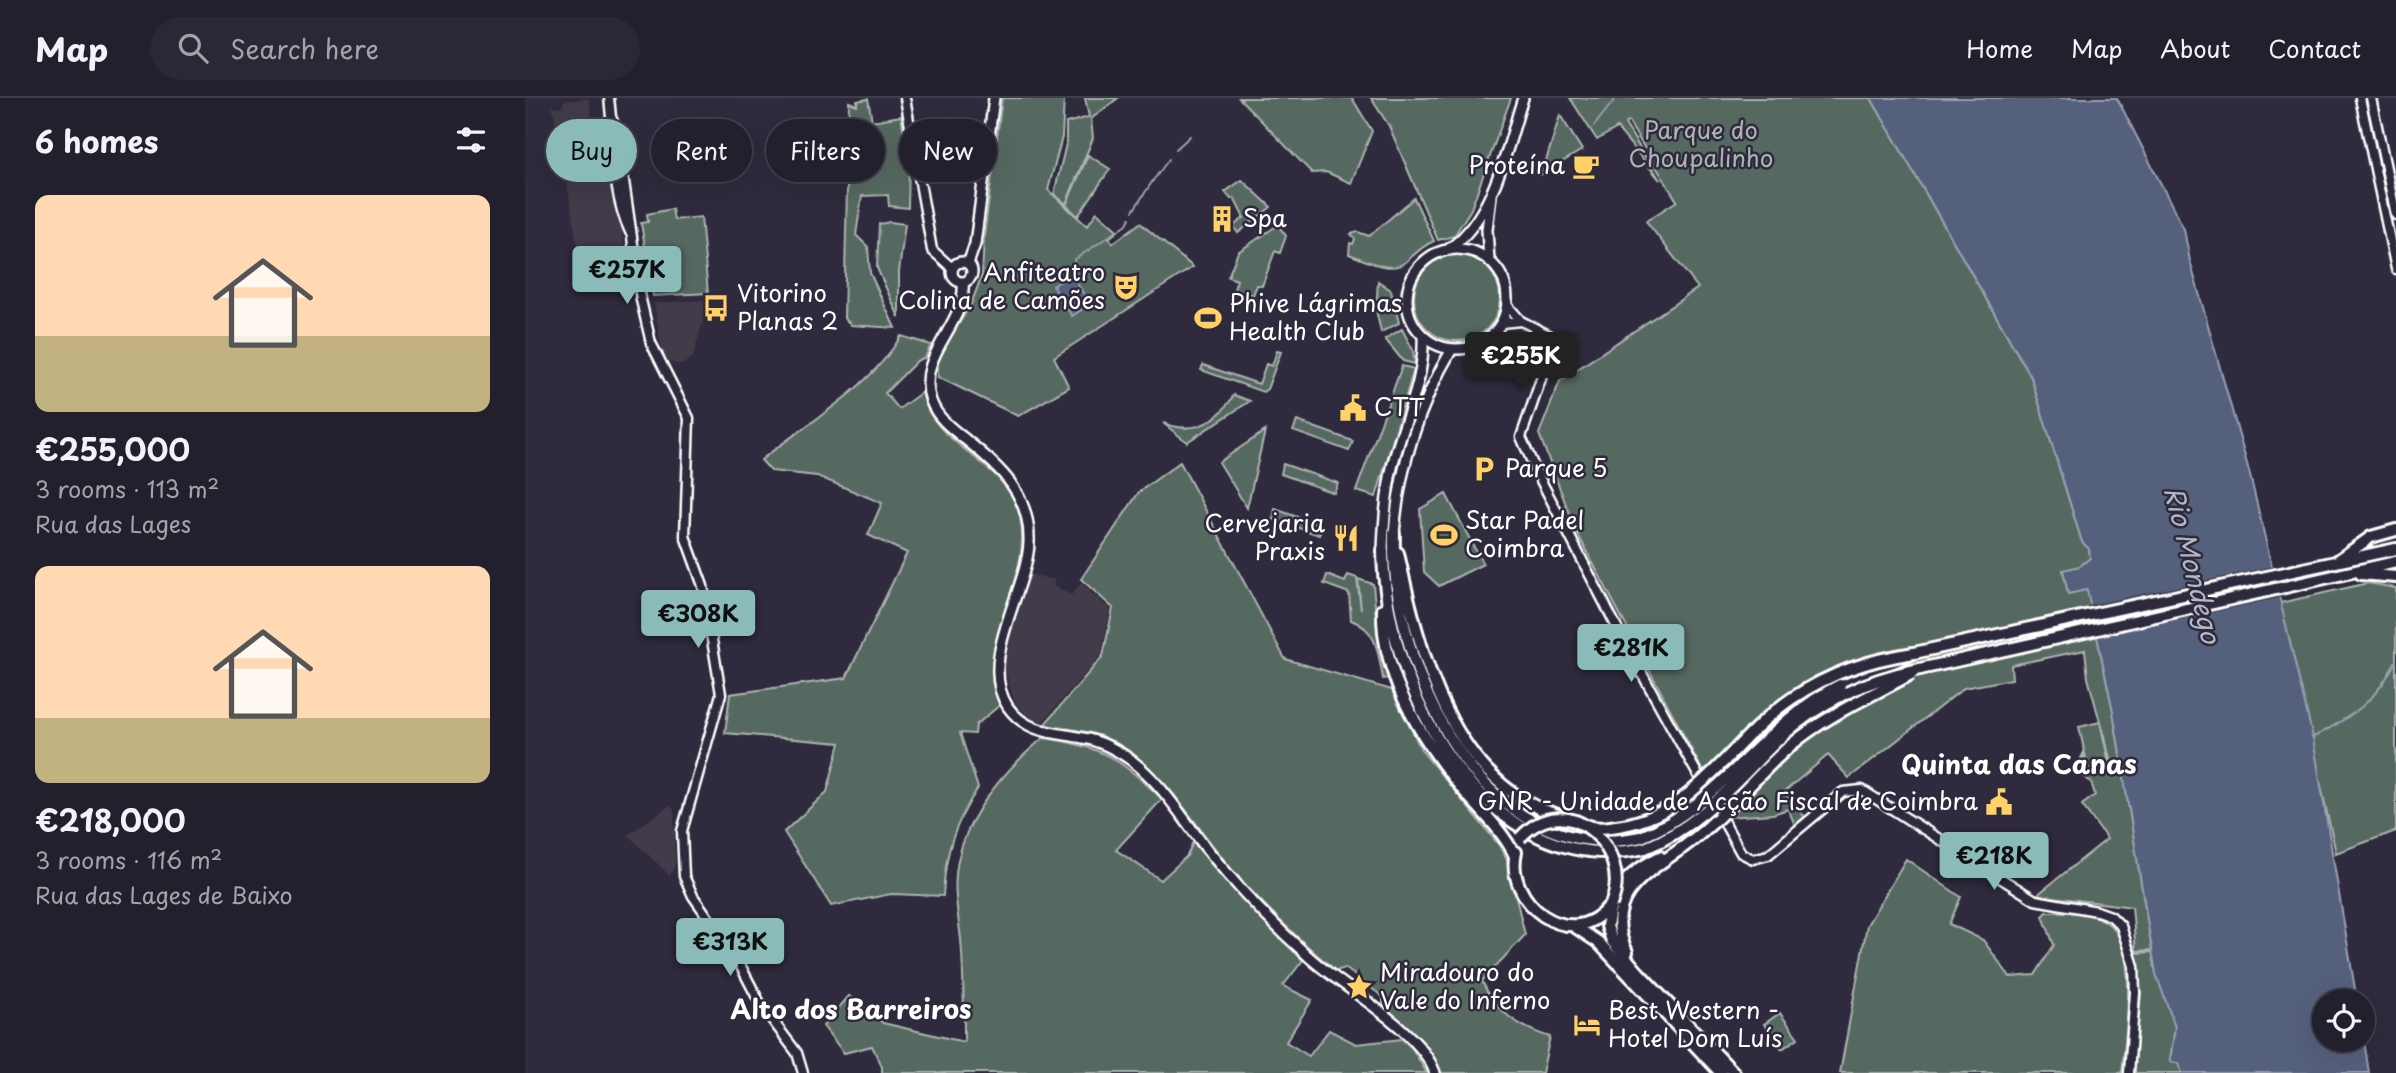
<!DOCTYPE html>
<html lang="en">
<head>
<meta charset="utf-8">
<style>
	:root { --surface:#23202e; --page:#2b2836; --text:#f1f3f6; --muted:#a3a3aa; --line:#403e4a; --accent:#8bbbb9 }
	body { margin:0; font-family:"Playpen Sans",sans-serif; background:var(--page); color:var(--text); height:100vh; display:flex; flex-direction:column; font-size:26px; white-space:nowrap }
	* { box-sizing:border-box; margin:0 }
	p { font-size:23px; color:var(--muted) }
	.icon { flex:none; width:38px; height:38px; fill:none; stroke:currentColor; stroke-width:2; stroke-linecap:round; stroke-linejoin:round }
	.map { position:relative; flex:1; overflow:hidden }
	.side { display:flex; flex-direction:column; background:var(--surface); width:525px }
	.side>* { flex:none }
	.top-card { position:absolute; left:21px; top:21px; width:665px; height:63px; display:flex; gap:14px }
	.buttons { position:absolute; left:1787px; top:891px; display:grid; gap:14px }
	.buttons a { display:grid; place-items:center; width:63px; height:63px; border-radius:50%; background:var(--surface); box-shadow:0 7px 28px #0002,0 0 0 2px var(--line); font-size:35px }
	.price { position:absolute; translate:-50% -60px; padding:0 16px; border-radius:7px; background:var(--accent); color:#111; font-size:23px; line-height:46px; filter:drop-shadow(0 2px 4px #0008) }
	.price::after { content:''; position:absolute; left:50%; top:42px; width:21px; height:16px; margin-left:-10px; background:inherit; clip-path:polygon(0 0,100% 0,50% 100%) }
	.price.on { background:#222; color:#fff }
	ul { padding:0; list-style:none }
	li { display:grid; align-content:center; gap:14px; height:371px; padding:0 35px }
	li span { display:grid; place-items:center; height:217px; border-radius:14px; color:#555 }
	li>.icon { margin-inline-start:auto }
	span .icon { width:126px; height:126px; fill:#fffc; stroke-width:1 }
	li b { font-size:30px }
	h2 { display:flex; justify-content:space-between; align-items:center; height:84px; padding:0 35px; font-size:30px }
	.pill { padding:0 24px; border-radius:32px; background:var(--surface); box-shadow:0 7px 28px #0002,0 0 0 2px var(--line); font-size:24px; line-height:63px }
	.pill.on { background:var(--accent); color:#111 }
	header { display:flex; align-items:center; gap:42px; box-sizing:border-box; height:98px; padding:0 35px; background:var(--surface); border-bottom:2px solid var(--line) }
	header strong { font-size:33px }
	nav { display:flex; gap:38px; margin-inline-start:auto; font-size:24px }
	.search { width:490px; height:63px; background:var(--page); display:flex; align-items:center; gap:18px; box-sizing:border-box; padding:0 24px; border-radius:38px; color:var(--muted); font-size:26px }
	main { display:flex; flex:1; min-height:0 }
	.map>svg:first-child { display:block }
	.built { fill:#433b48 }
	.green { fill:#576961; stroke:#abb4b0; stroke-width:2 }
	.water { fill:#55617d; stroke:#99a0b1; stroke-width:2 }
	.pier { fill:#2f2a3d }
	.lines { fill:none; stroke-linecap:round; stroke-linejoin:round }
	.stream { stroke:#99a0b1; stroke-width:2 }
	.secondary-casing { stroke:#fff; stroke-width:13 }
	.primary-casing { stroke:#fff; stroke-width:14 }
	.highway-casing { stroke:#fff; stroke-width:16 }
	.secondary { stroke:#2f2a3d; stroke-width:8 }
	.primary { stroke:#2f2a3d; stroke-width:9 }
	.highway { stroke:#2f2a3d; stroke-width:10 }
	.highway-bridge-casing { stroke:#fff; stroke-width:16; stroke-linecap:butt }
	.highway-bridge { stroke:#2f2a3d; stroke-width:10 }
	.labels { text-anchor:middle; stroke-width:5; stroke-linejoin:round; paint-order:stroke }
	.park-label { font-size:24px; fill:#abb4b0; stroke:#2f2a3d }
	.poi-label { font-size:24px; fill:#fff; stroke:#2f2a3d; text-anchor:start }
	.water-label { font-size:26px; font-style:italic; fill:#b2b8c4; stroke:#2f2a3d }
	.neighbourhood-label { font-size:26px; font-weight:bold; fill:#fff; stroke:#2f2a3d }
</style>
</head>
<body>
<header>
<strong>Map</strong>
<div class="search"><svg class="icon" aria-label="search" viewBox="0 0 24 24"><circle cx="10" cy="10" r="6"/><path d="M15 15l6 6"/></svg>Search here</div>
<nav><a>Home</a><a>Map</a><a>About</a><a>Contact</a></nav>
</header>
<main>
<section class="side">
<h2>6 homes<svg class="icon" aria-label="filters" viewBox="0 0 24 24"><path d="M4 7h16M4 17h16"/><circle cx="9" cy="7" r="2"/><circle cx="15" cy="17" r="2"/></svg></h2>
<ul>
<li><span style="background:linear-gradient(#ffd9b3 65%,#c2b280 0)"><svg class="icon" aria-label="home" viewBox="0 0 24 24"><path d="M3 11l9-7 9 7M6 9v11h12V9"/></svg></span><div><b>€255,000</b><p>3 rooms · 113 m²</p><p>Rua das Lages</p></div></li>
<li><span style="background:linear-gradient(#ffd9b3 70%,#c2b280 0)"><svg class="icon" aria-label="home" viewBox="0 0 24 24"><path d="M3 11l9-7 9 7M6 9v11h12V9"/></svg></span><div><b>€218,000</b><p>3 rooms · 116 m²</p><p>Rua das Lages de Baixo</p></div></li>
</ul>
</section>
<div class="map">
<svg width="1871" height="975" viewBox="0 0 1871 975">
	<rect width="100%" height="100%" fill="#2f2a3d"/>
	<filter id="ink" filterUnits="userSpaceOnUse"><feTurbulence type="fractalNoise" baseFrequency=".0143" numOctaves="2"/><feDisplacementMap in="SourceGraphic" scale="14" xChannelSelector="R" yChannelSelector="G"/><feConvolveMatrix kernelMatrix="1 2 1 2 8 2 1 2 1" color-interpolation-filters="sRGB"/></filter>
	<g filter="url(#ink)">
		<path class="built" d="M 64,0 L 70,37 L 79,36 L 101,157 L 55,165 L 41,79 L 34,80 L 28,36 L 33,34 L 27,9 L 38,8 L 38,3 Z
			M 181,202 L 183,205 L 168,259 L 157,267 L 143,264 L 137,255 L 129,205 Z
			M 504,476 L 530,482 L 528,488 L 546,497 L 556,485 L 585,511 L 576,557 L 516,626 L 505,621 L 490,605 L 480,573 L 482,546 Z
			M 145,707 L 149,712 L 150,766 L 145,778 L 103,737 Z"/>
		<path class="green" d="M 477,0 L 539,0 L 537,39 L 523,92 L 562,128 L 572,114 L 593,133 L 584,140 L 588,145 L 615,125 L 668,169 L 529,259 L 544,289 L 493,318 L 413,279 L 413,260 L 446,206 L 457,177 L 459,138 Z
			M 560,0 L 593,0 L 566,21 L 568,40 L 541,106 L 529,96 L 541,46 L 541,25 L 564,19 Z
			M 714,0 L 827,0 L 847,33 L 826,85 L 801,74 L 787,75 Z
			M 846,0 L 986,0 L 946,111 L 929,138 L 913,142 L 864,28 Z
			M 1045,0 L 1346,0 L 1506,279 L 1557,444 L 1564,450 L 1565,460 L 1555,468 L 1538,473 L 1543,495 L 1562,491 L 1588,613 L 1627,852 L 1611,853 L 1607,809 L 1512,797 L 1582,741 L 1557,707 L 1570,697 L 1566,684 L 1550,672 L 1558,656 L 1562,677 L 1588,671 L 1563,580 L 1560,552 L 1486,567 L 1487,581 L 1439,590 L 1324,680 L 1303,657 L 1259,694 L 1280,719 L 1270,727 L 1263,711 L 1248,716 L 1202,719 L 1051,433 L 1014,336 L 1035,283 L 1173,190 L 1121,123 L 1152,103 L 1103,23 L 1100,26 L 1135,82 L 1092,30 L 1072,42 Z
			M 343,1 L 347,23 L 376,18 L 384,65 L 383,110 L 364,108 L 363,97 L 337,98 L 331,137 L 343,149 L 345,175 L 370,230 L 326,227 L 319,220 L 324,4 L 332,7 L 332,3 Z
			M 1035,17 L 1057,52 L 1017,76 Z
			M 563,57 L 585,71 L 553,118 L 541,107 Z
			M 717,82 L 746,109 L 713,135 L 708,128 L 719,120 L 709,100 L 706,101 L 700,94 Z
			M 889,100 L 909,143 C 897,148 891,155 882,163 C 866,177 841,162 824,156 L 825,145 L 828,146 L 830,141 L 826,136 L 833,134 L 844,138 Z
			M 147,111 L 149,122 L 176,119 L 183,195 L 128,198 L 116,125 L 123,124 L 122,116 Z
			M 365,124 L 380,126 L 374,174 L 374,219 L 352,170 L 354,126 Z
			M 753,127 L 761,138 L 755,155 L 750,153 L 737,188 L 732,187 L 728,197 L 709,191 L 712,182 L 703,179 L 713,154 Z
			M889 200a43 43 0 1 1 86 0a43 43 0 1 1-86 0Z
			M 853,183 L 866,192 L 874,225 L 856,234 L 851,212 Z
			M 877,231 L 888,252 L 890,266 L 878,263 L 860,241 Z
			M 376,238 L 406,247 L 400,260 L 393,262 L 360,295 L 374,311 L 397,294 C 407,348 477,360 493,412 C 513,475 452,533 475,607 L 451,627 L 450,636 L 435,635 L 453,690 C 429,727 420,754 418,798 L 366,796 L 306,808 L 259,734 L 302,694 L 315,645 L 200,635 L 205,596 L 321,580 L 382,455 L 343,437 L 357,405 L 292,378 L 246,373 L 236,362 C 283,324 345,291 376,238 Z
			M 752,253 L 756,254 L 742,291 L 738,294 L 676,272 L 678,267 L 734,286 L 741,266 L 747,268 Z
			M 877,268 L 889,271 L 851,399 L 831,393 Z
			M 709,297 L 725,303 L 662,344 L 638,325 C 669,337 692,325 709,297 Z
			M 772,323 L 828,343 L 824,353 L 768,333 Z
			M 740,333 L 722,410 L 694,364 Z
			M 655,364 L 760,561 L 867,592 L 897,653 L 974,747 L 982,762 L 1000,837 L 957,883 C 970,913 993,929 1025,939 L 1017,975 L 915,975 C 907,945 883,928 858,911 L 858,899 L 820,870 L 811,873 C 776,844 741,810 711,776 C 673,733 645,680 596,648 C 574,633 545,631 519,627 L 578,558 L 588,510 L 556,481 L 614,394 Z
			M 758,366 L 813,385 L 809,395 L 756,376 Z
			M 921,396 L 958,466 L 914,488 L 899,474 L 895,411 Z
			M 750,411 L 798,428 L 794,437 L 748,421 Z
			M 802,477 L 820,484 L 823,477 L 832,480 L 836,511 L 833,481 L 848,486 L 852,528 L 865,580 L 858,581 C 853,555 853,532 826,522 L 824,495 L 799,486 Z
			M 1843,485 L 1871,490 L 1871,733 L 1811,755 L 1755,505 Z
			M 1575,624 L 1585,669 L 1564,674 L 1554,629 Z
			M 518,640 C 577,648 594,660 637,701 L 591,752 L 636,782 L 662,758 L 668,744 L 702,785 L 778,862 L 758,888 L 787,902 L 761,944 L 784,958 L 804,932 L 831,946 L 877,941 L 887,950 L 902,975 L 357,975 L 357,969 L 347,948 L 319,955 L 298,928 L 324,898 L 358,925 L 439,944 C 439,910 439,876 436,842 C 433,815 427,789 433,762 C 444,712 480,672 518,640 Z
			M 1381,761 L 1436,799 L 1424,826 L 1458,842 L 1485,879 L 1510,877 L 1529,847 L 1518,818 L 1522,814 C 1541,813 1571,814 1585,827 C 1614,852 1600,939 1597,975 L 1315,975 L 1342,827 Z
			M 1627,854 L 1650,929 L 1645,963 L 1654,966 L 1657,975 L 1609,975 L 1616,895 L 1611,855 Z
			M 1255,915 L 1273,940 L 1257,951 L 1239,926 Z"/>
		<path class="water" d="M 1346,0 L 1592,0 L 1659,131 L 1665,163 L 1724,373 L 1788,640 L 1832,903 L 1799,903 L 1799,942 L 1838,942 L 1838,936 L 1844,975 L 1657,975 L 1654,966 L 1645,963 L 1650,929 L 1631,876 L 1588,613 L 1562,492 L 1543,496 L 1538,472 L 1555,468 L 1565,460 L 1564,451 L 1557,444 L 1506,279 Z
			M 546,176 L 565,206 L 547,218 L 528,188 Z"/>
		<path class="pier" d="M 1750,468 L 1758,499 L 1568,540 L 1562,508 Z"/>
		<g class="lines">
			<path class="stream" d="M 1069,28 L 1091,0
				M 663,40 L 665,38
				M 651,51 L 662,41
				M 630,80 L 644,61
				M 608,113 L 629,81
				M 547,183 L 552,180 L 549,162 L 602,126 L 605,120
				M 1787,640 C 1826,619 1853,603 1871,562"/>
			<defs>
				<path id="secondary" d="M 84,0 C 90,44 85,92 105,134
					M 380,0 L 407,152 L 428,171
					M 1835,0 L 1871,171
					M 1846,0 L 1871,117
					M 87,21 L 92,34 L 116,202 L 126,245 L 164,320 L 160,438 L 178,488 L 196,596 L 157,733 L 159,778 L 168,798 L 212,861 L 236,907 L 272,955 L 278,975
					M 982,207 L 996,223
					M 976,225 L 996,223 L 1024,237 L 1025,255 L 996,339 L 1010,371 L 1099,543 L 1216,755 L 1228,761 L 1243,757 L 1318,694 L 1337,692 L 1510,802 L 1572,813 L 1586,818 L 1596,828 L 1609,868 L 1610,895 L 1604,975"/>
				<path id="primary" d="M 925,150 C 969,119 982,49 998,0
					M882 201a50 50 0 1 1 100 0a50 50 0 1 1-100 0Z
					M 964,162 L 962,132 L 966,98
					M427 174a10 10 0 1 1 20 0a10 10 0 1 1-20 0Z
					M 443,166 L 450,146 L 469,0
					M 438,184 C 442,227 390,256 406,303 C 412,320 427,331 441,342 C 475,369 506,397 504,445 C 502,493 452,562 483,609 C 502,636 530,634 558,640 C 576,643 592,652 606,662 C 637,685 658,721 681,750 C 712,789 746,825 783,858 C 816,889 896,932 910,975
					M 869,436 C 874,371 894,306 927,251
					M 858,452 C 859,423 861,394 868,365 C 879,322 900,283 898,238"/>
				<path id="highway" d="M 869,436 C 865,567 956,773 1116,739
					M 858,452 C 859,587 958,785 1120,750
					M 873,455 C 894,553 927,691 1040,719
					M 1812,463 L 1846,439 L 1871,432
					M 1836,476 L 1871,479
					M 858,511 C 856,579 899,645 940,694 C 958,715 978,733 990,758
					M 1395,571 L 1871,464
					M 1315,587 L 1389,555 L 1871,451
					M 991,754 C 979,803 1045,857 1084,808
					M 1088,800 C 1101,779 1113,770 1135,759
					M 1086,806 L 1082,828 L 1087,843 L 1112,873 L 1209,975
					M 1049,828 L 1073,844 L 1196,975
					M 1102,854 C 1076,801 1119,776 1157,750"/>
			</defs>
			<use href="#secondary" class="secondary-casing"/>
			<use href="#primary" class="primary-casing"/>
			<use href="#highway" class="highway-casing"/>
			<use href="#secondary" class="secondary"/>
			<use href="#primary" class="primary"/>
			<use href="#highway" class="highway"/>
			<defs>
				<path id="highway-bridge" d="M 1061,727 C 1072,732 1086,729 1098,727 C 1173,714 1207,641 1266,601 C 1305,575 1343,562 1389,555
					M 1116,739 C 1195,708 1236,627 1315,587
					M 995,740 C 1043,687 1109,752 1086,806
					M 1120,750 C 1177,728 1213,680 1256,639 C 1295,603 1344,581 1395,571
					M 1157,750 C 1198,721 1228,680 1266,647 C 1303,616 1345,599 1386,576"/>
			</defs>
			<use href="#highway-bridge" class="highway-bridge-casing"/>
			<use href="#highway-bridge" class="highway-bridge"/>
		</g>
	</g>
	<defs>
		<symbol id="cafe-bare" viewBox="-9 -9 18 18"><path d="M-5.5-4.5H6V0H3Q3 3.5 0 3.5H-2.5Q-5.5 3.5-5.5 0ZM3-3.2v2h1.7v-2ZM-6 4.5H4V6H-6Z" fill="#ffd166" stroke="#2f2a3d" stroke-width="2.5" paint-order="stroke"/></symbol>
		<symbol id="building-bare" viewBox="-9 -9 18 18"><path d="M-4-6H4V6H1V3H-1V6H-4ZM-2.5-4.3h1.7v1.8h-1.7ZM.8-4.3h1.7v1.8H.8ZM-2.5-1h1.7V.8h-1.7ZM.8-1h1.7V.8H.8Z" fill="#ffd166" stroke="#2f2a3d" stroke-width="2.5" paint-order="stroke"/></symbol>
		<symbol id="theatre-bare" viewBox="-9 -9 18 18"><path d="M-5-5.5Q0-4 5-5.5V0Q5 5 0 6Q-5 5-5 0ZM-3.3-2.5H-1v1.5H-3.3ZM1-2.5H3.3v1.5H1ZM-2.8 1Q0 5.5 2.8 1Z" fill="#ffd166" stroke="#2f2a3d" stroke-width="2.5" paint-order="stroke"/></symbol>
		<symbol id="bus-bare" viewBox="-9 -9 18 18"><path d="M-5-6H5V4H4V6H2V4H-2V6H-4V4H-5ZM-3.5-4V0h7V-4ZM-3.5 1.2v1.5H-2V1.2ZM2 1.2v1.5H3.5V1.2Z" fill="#ffd166" stroke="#2f2a3d" stroke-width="2.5" paint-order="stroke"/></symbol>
		<symbol id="stadium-bare" viewBox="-9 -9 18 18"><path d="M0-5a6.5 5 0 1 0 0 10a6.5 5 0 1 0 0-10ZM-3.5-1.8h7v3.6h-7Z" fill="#ffd166" stroke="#2f2a3d" stroke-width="2.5" paint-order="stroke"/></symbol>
		<symbol id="civic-bare" viewBox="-9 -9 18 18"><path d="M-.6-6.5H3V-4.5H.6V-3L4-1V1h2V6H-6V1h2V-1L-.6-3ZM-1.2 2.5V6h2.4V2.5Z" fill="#ffd166" stroke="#2f2a3d" stroke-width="2.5" paint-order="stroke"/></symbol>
		<symbol id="parking-bare" viewBox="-9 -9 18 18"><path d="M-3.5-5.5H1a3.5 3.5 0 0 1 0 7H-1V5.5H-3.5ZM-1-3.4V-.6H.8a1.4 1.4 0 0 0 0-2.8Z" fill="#ffd166" stroke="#2f2a3d" stroke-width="2.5" paint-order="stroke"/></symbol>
		<symbol id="restaurant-bare" viewBox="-9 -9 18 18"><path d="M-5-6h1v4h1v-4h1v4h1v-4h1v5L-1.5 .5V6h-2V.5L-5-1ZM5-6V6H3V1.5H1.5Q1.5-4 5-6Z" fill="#ffd166" stroke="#2f2a3d" stroke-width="2.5" paint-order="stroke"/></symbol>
		<symbol id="sight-bare" viewBox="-9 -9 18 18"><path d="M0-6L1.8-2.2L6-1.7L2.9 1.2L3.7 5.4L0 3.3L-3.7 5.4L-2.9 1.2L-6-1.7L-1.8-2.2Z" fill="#ffd166" stroke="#2f2a3d" stroke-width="2.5" paint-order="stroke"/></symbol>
		<symbol id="hotel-bare" viewBox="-9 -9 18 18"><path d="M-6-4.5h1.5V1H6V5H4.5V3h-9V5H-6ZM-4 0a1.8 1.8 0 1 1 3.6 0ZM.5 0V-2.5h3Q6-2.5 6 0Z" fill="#ffd166" stroke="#2f2a3d" stroke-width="2.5" paint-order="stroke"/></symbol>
	</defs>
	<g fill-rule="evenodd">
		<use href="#cafe-bare" x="1042" y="49" width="38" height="38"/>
		<use href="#building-bare" x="678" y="102" width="38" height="38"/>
		<use href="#theatre-bare" x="582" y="170" width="38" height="38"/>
		<use href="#bus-bare" x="172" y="191" width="38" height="38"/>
		<use href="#stadium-bare" x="664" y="201" width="38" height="38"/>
		<use href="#civic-bare" x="809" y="291" width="38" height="38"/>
		<use href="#parking-bare" x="940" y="352" width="38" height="38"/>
		<use href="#stadium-bare" x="900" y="418" width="38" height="38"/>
		<use href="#restaurant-bare" x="802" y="421" width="38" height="38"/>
		<use href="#civic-bare" x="1455" y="685" width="38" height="38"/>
		<use href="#sight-bare" x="815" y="870" width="38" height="38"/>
		<use href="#hotel-bare" x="1043" y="908" width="38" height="38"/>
	</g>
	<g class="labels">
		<g class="park-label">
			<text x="1176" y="41">Parque do<tspan x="1176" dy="28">Choupalinho</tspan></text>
		</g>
		<g class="poi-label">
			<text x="1040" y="76" text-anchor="end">Proteína</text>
			<text x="718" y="129">Spa</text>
			<text x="580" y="183" text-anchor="end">Anfiteatro<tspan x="580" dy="28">Colina de Camões</tspan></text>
			<text x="212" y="204">Vitorino<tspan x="212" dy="28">Planas 2</tspan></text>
			<text x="704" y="214">Phive Lágrimas<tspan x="704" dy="28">Health Club</tspan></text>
			<text x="849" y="318">CTT</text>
			<text x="980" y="379">Parque 5</text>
			<text x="940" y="431">Star Padel<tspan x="940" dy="28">Coimbra</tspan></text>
			<text x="800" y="434" text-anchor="end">Cervejaria<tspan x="800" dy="28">Praxis</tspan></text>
			<text x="1453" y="712" text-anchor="end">GNR - Unidade de Acção Fiscal de Coimbra</text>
			<text x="855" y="883">Miradouro do<tspan x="855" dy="28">Vale do Inferno</tspan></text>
			<text x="1083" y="921">Best Western -<tspan x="1083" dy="28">Hotel Dom Luís</tspan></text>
		</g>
		<g class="water-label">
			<text transform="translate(1667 467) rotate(76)" y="9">Rio Mondego</text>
		</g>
		<g class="neighbourhood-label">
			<text x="1494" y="676">Quinta das Canas</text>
			<text x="326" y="921">Alto dos Barreiros</text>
		</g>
	</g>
</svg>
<div class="buttons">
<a><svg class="icon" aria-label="locate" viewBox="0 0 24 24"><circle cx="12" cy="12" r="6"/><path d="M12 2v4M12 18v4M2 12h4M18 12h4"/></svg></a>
</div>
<b class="price" style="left:102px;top:208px">€257K</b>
<b class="price on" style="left:996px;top:294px">€255K</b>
<b class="price" style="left:173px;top:552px">€308K</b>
<b class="price" style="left:1106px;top:586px">€281K</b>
<b class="price" style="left:1469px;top:794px">€218K</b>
<b class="price" style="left:205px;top:880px">€313K</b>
<div class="top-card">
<a class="pill on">Buy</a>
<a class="pill">Rent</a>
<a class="pill">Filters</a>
<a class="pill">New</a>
</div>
</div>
</main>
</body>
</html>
